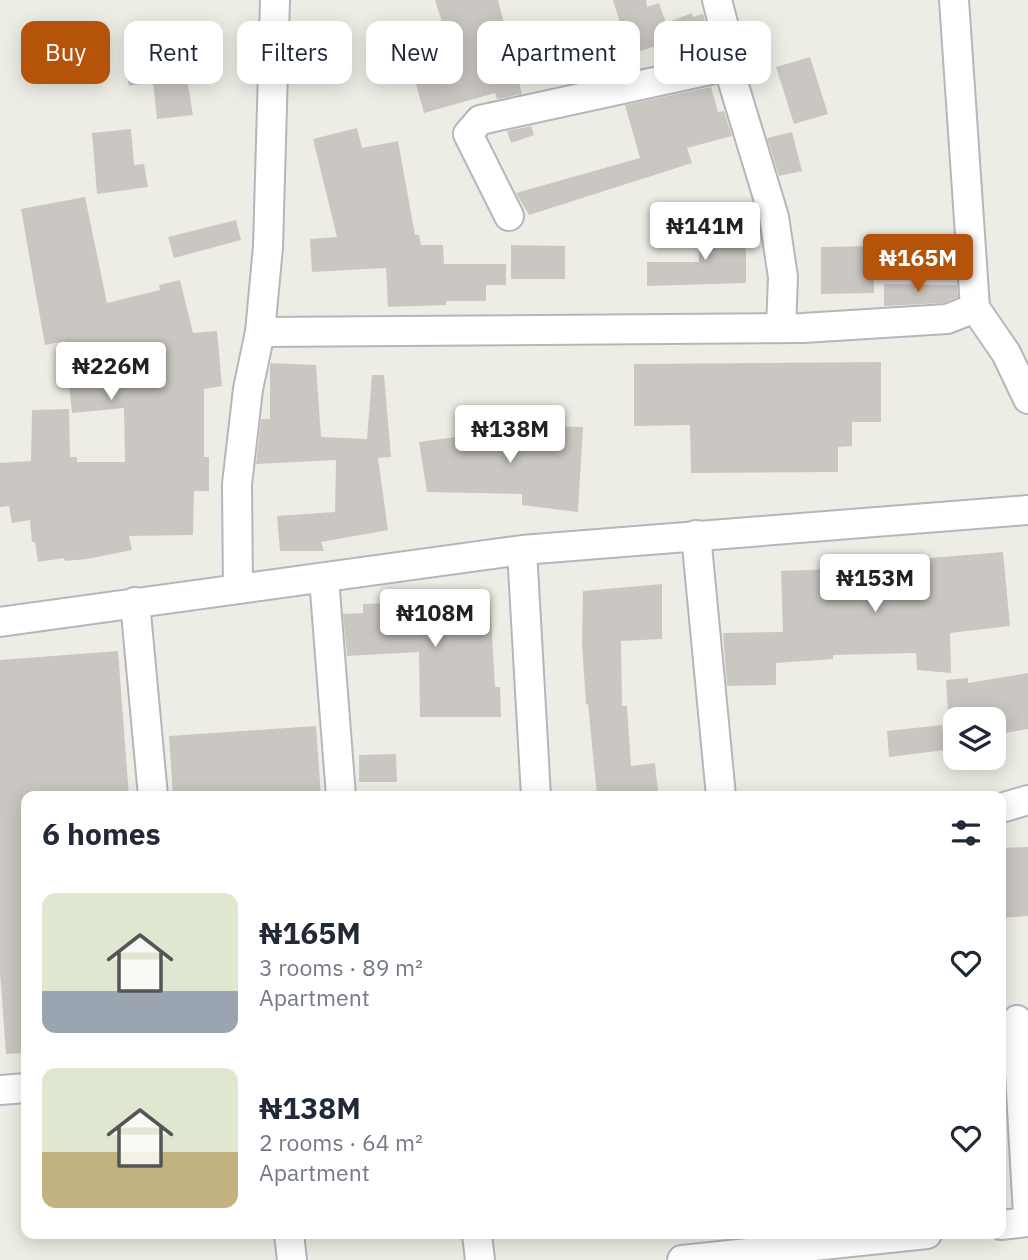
<!DOCTYPE html>
<html lang="en">
<head>
<meta charset="utf-8">
<style>
	:root { --surface:#fff; --page:#f6f6f7; --text:#1f2937; --muted:#747a83; --accent:#b45309 }
	body { margin:0; font-family:"IBM Plex Sans",sans-serif; background:var(--page); color:var(--text); height:100vh; display:flex; flex-direction:column; font-size:26px; white-space:nowrap }
	* { box-sizing:border-box; margin:0 }
	p { font-size:23px; color:var(--muted) }
	.icon { flex:none; width:38px; height:38px; fill:none; stroke:currentColor; stroke-width:2; stroke-linecap:round; stroke-linejoin:round }
	.map { position:relative; flex:1; overflow:hidden }
	.sheet { position:absolute; left:21px; top:791px; width:985px; height:448px; display:flex; flex-direction:column; background:var(--surface); border-radius:14px; box-shadow:0 4px 18px #0003 }
	.sheet>* { flex:none }
	.banner { position:absolute; left:21px; top:21px; width:987px; height:63px; display:flex; gap:14px }
	.buttons { position:absolute; left:943px; top:707px; display:grid; gap:14px }
	.buttons a { display:grid; place-items:center; width:63px; height:63px; border-radius:14px; background:var(--surface); box-shadow:0 4px 18px #0003; font-size:35px }
	.price { position:absolute; translate:-50% -60px; padding:0 16px; border-radius:7px; background:#fff; color:#222; font-size:23px; line-height:46px; filter:drop-shadow(0 2px 4px #0008) }
	.price::after { content:''; position:absolute; left:50%; top:42px; width:21px; height:16px; margin-left:-10px; background:inherit; clip-path:polygon(0 0,100% 0,50% 100%) }
	.price.active { background:var(--accent); color:#fff }
	ul { padding:0; list-style:none }
	li { display:flex; align-items:center; gap:21px; height:175px; padding:0 21px }
	li span { display:grid; place-items:center; flex:none; width:196px; height:140px; border-radius:14px; color:#555 }
	li>.icon { margin-inline-start:auto }
	span .icon { width:84px; height:84px; fill:#fffc; stroke-width:1 }
	li b { font-size:30px }
	h2 { display:flex; justify-content:space-between; align-items:center; height:84px; padding:0 21px; font-size:30px }
	.tag { padding:0 24px; border-radius:14px; background:var(--surface); box-shadow:0 4px 18px #0003; font-size:24px; line-height:63px }
	.tag.active { background:var(--accent); color:#fff }
	.map>svg:first-child { display:block }
	.building { fill:#cac7c2 }
	.lines { fill:none; stroke-linecap:round; stroke-linejoin:round }
	.minor-casing { stroke:#b5b6bb; stroke-width:32 }
	.minor { stroke:#fff; stroke-width:28 }
</style>
</head>
<body>
<div class="map">
<svg width="1028" height="1260" viewBox="0 0 1028 1260">
	<rect width="100%" height="100%" fill="#eeede5"/>
	<path class="building" d="M 435,0 L 498,0 L 522,94 L 497,99 L 495,93 L 424,113 L 416,84 L 458,73 Z
		M 613,0 L 646,0 L 647,7 L 659,3 L 666,23 L 692,13 L 693,17 L 703,14 L 709,36 L 697,39 L 702,55 L 670,62 L 666,43 L 630,54 Z
		M 183,54 L 193,115 L 157,119 L 153,82 L 129,86 L 124,64 Z
		M 810,57 L 828,114 L 794,124 L 776,67 Z
		M 711,87 L 718,112 L 724,111 L 732,136 L 687,148 L 692,163 L 529,215 L 516,193 L 640,158 L 625,105 Z
		M 531,126 L 534,135 L 511,143 L 507,131 Z
		M 357,128 L 362,148 L 398,141 L 415,235 L 419,235 L 421,245 L 443,245 L 444,264 L 506,264 L 506,285 L 486,285 L 486,301 L 446,301 L 446,305 L 388,307 L 386,268 L 312,272 L 310,239 L 337,237 L 313,139 Z
		M 131,129 L 134,165 L 144,164 L 148,187 L 97,194 L 92,133 Z
		M 792,132 L 802,171 L 779,176 L 767,138 Z
		M 85,197 L 107,303 L 160,290 L 159,285 L 180,280 L 193,333 L 217,331 L 222,386 L 204,389 L 204,457 L 209,457 L 209,491 L 194,491 L 193,535 L 129,536 L 132,550 L 87,559 L 65,561 L 64,558 L 38,562 L 35,542 L 32,542 L 30,520 L 12,523 L 9,506 L 0,507 L 0,463 L 31,461 L 32,410 L 69,409 L 70,457 L 77,457 L 77,462 L 125,462 L 124,408 L 72,413 L 65,341 L 45,345 L 21,209 Z
		M 236,220 L 241,240 L 174,258 L 168,237 Z
		M 727,224 L 727,241 L 746,241 L 746,283 L 647,286 L 647,262 L 699,262 L 699,225 Z
		M 511,245 L 565,246 L 565,279 L 511,279 Z
		M 874,246 L 874,293 L 821,294 L 821,247 Z
		M 884,284 L 957,285 L 958,297 L 943,303 L 884,306 Z
		M 881,362 L 881,422 L 852,422 L 852,446 L 838,447 L 838,472 L 691,473 L 690,425 L 634,426 L 634,364 Z
		M 270,363 L 316,365 L 321,437 L 367,439 L 372,375 L 384,375 L 391,457 L 378,458 L 388,530 L 321,542 L 324,551 L 280,551 L 277,516 L 335,512 L 336,460 L 256,464 L 261,419 L 270,419 Z
		M 536,426 L 583,427 L 578,512 L 522,505 L 522,494 L 427,492 L 419,442 Z
		M 1003,552 L 1010,626 L 950,633 L 951,673 L 917,670 L 916,653 L 833,655 L 833,659 L 776,663 L 776,685 L 727,686 L 723,633 L 783,632 L 781,571 L 833,569 L 833,561 L 880,562 Z
		M 662,584 L 662,639 L 621,641 L 622,706 L 627,706 L 631,766 L 655,763 L 658,791 L 597,796 L 588,704 L 586,704 L 582,643 L 583,591 Z
		M 444,589 L 445,601 L 490,599 L 495,687 L 500,687 L 501,717 L 420,717 L 419,652 L 347,656 L 343,614 L 363,613 L 363,604 L 410,602 L 410,591 Z
		M 118,651 L 129,796 L 26,796 L 26,1053 L 6,1054 L 0,972 L 0,660 Z
		M 1028,673 L 1028,729 L 994,735 L 990,710 L 948,713 L 946,680 L 968,678 L 968,683 Z
		M 942,725 L 945,750 L 889,757 L 887,731 Z
		M 316,726 L 321,796 L 173,796 L 169,736 Z
		M 396,754 L 397,782 L 359,782 L 359,755 Z
		M 1028,847 L 1028,916 L 1001,918 L 1001,848 Z"/>
	<g class="lines">
		<defs>
			<path id="minor" d="M 717,0 L 725,31 L 728,66 L 774,217 L 783,277 L 781,328
				M 954,0 L 975,308 L 1006,353 L 1028,399
				M 509,216 L 468,134 L 480,120 L 728,66
				M 260,332 L 803,328 L 947,319 L 975,308
				M 696,535 L 721,796
				M 522,550 L 536,796
				M 324,578 L 341,796
				M 238,588 L 237,484 L 248,389 L 260,332 L 268,247 L 275,0
				M 135,602 L 153,796
				M 0,622 L 522,550 L 1028,510
				M 1001,808 L 1028,800
				M 1017,1020 L 1028,1216
				M 0,1090 L 26,1088
				M 1001,1225 L 1028,1222
				M 289,1234 L 292,1260
				M 477,1234 L 480,1260
				M 682,1260 L 927,1234"/>
		</defs>
		<use href="#minor" class="minor-casing"/>
		<use href="#minor" class="minor"/>
	</g>
</svg>
<div class="buttons">
<a><svg class="icon" aria-label="layers" viewBox="0 0 24 24"><path d="M12 4l9 5-9 5-9-5zM3 14l9 5 9-5"/></svg></a>
</div>
<b class="price" style="left:705px;top:262px">₦141M</b>
<b class="price active" style="left:918px;top:294px">₦165M</b>
<b class="price" style="left:111px;top:402px">₦226M</b>
<b class="price" style="left:510px;top:465px">₦138M</b>
<b class="price" style="left:875px;top:614px">₦153M</b>
<b class="price" style="left:435px;top:649px">₦108M</b>
<div class="banner">
<a class="tag active">Buy</a>
<a class="tag">Rent</a>
<a class="tag">Filters</a>
<a class="tag">New</a>
<a class="tag">Apartment</a>
<a class="tag">House</a>
</div>
<section class="sheet">
<h2>6 homes<svg class="icon" aria-label="filters" viewBox="0 0 24 24"><path d="M4 7h16M4 17h16"/><circle cx="9" cy="7" r="2"/><circle cx="15" cy="17" r="2"/></svg></h2>
<ul>
<li><span style="background:linear-gradient(#dfe7d0 70%,#9aa5b1 0)"><svg class="icon" aria-label="home" viewBox="0 0 24 24"><path d="M3 11l9-7 9 7M6 9v11h12V9"/></svg></span><div><b>₦165M</b><p>3 rooms · 89 m²</p><p>Apartment</p></div><svg class="icon" aria-label="heart" viewBox="0 0 24 24"><path d="M12 20l-8-8c-3-5 5-10 8-4 3-6 11-1 8 4z"/></svg></li>
<li><span style="background:linear-gradient(#dfe7d0 60%,#c2b280 0)"><svg class="icon" aria-label="home" viewBox="0 0 24 24"><path d="M3 11l9-7 9 7M6 9v11h12V9"/></svg></span><div><b>₦138M</b><p>2 rooms · 64 m²</p><p>Apartment</p></div><svg class="icon" aria-label="heart" viewBox="0 0 24 24"><path d="M12 20l-8-8c-3-5 5-10 8-4 3-6 11-1 8 4z"/></svg></li>
</ul>
</section>
</div>
</body>
</html>
